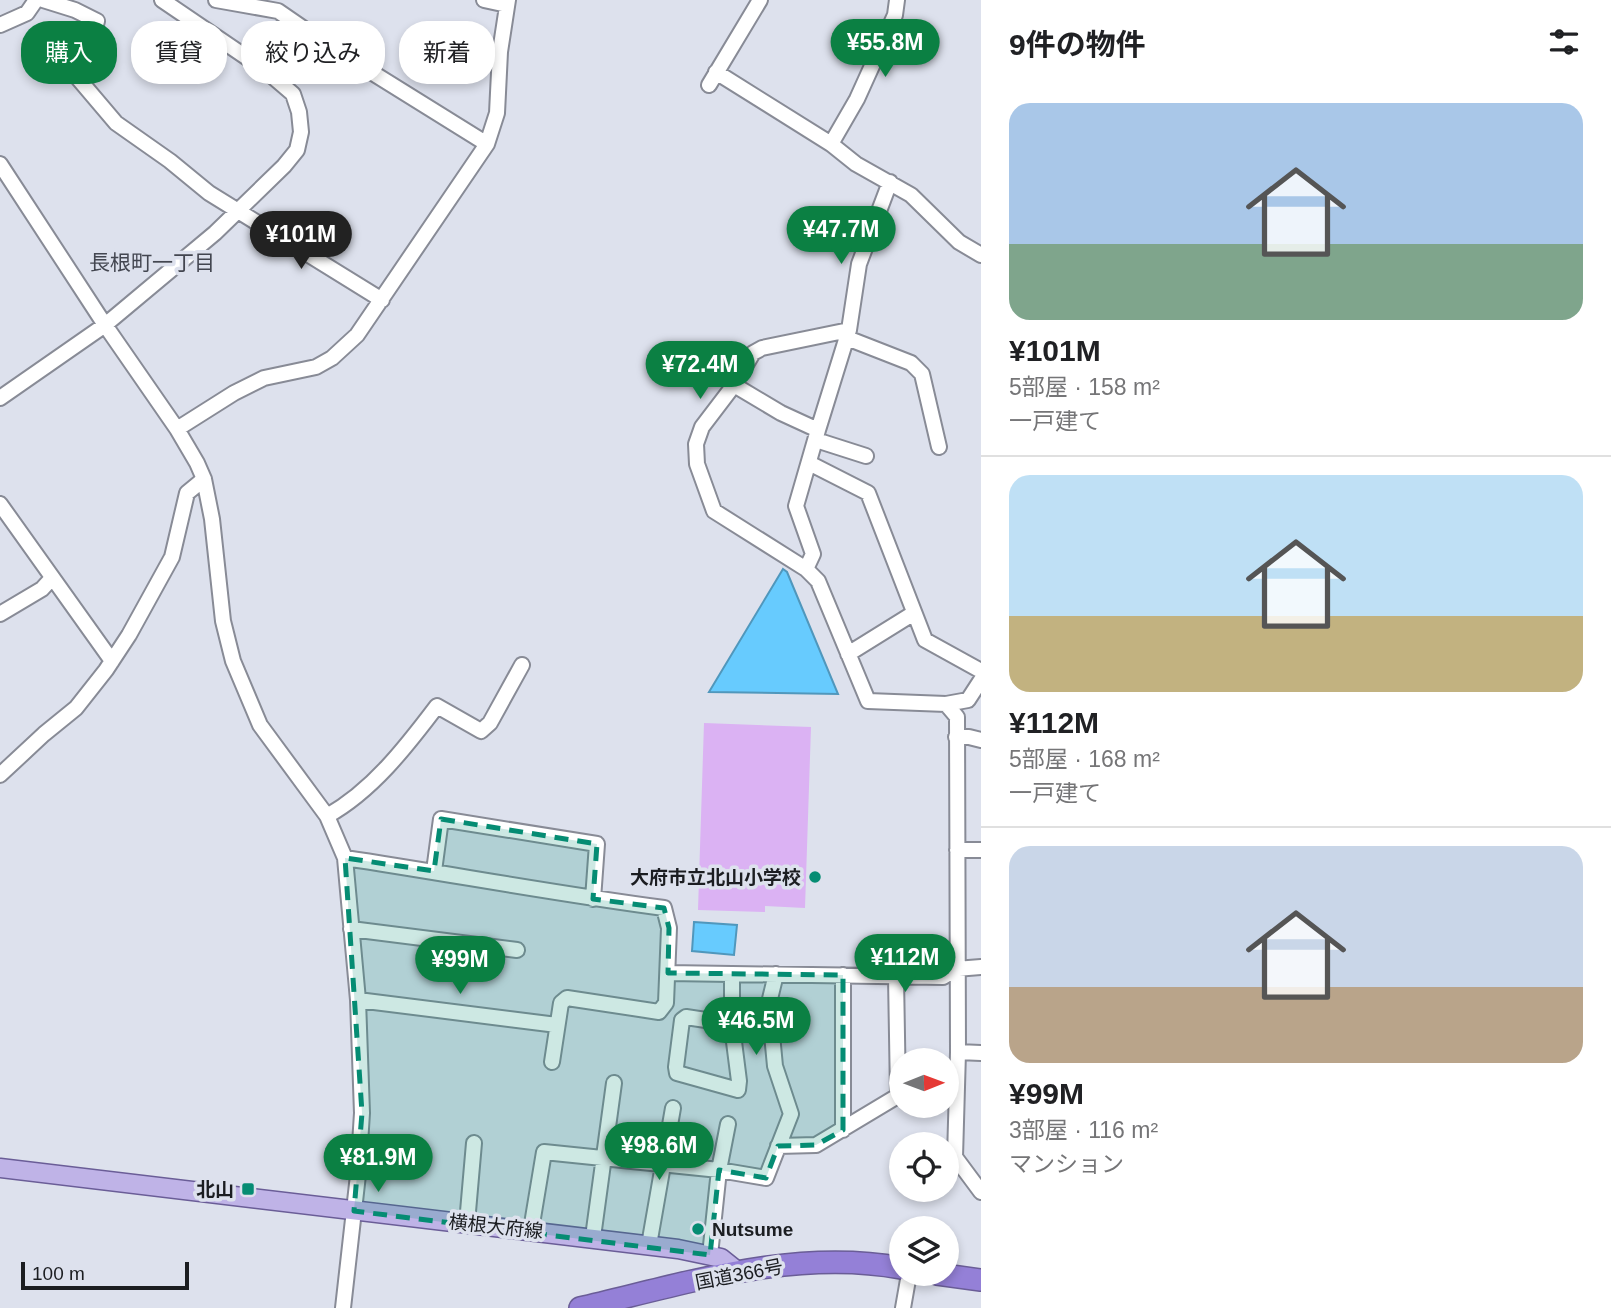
<!DOCTYPE html>
<html lang="ja">
<head>
<meta charset="utf-8">
<style>
	:root { --surface:#fff; --page:#f2f2f2; --text:#202124; --muted:#757577; --line:#e0e0e0; --accent:#0b8043 }
	body { margin:0; font-family:Arial,"Noto Sans JP",sans-serif; background:var(--page); color:var(--text); height:100vh; display:flex; flex-direction:column; font-size:26px; white-space:nowrap }
	* { box-sizing:border-box; margin:0 }
	p { font-size:23px; color:var(--muted) }
	.icon { flex:none; width:38px; height:38px; fill:none; stroke:currentColor; stroke-width:2; stroke-linecap:round; stroke-linejoin:round }
	.map { position:relative; flex:1; overflow:hidden }
	.drawer { display:flex; flex-direction:column; background:var(--surface); width:630px }
	.drawer>* { flex:none }
	.guide { position:absolute; left:21px; top:21px; width:665px; height:63px; display:flex; gap:14px }
	.needle { width:46px; rotate:89deg }
	.tools { position:absolute; left:889px; top:1048px; display:grid; gap:14px }
	.tools a { display:grid; place-items:center; width:70px; height:70px; border-radius:50%; background:var(--surface); box-shadow:0 4px 10px #0003; font-size:35px }
	.scale { position:absolute; left:21px; bottom:18px; width:168px; box-sizing:border-box; padding-left:7px; border:4px solid #1b1d21; border-top:0; font-size:19px; line-height:24px; white-space:nowrap; color:#1b1d21; -webkit-text-stroke:5px #dde1ed; paint-order:stroke }
	.price { position:absolute; translate:-50% -60px; padding:0 16px; border-radius:24px; background:var(--accent); color:#fff; font-size:23px; line-height:46px; filter:drop-shadow(0 2px 4px #0008) }
	.price::after { content:''; position:absolute; left:50%; top:42px; width:21px; height:16px; margin-left:-10px; background:inherit; clip-path:polygon(0 0,100% 0,50% 100%) }
	.price.selected { background:#222; color:#fff }
	ul { padding:0; list-style:none }
	li { display:grid; align-content:center; gap:14px; height:371px; padding:0 28px }
	li+li { border-top:2px solid var(--line) }
	li span { display:grid; place-items:center; height:217px; border-radius:21px; color:#555 }
	li>.icon { margin-inline-start:auto }
	span .icon { width:126px; height:126px; fill:#fffc; stroke-width:1 }
	li b { font-size:30px }
	h2 { display:flex; justify-content:space-between; align-items:center; height:84px; padding:0 28px; font-size:30px }
	.chip { padding:0 24px; border-radius:28px; background:var(--surface); box-shadow:0 4px 10px #0003; font-size:24px; line-height:63px }
	.chip.selected { background:var(--accent); color:#fff }
	main { display:flex; flex:1; min-height:0 }
	.map>svg:first-child { display:block }
	.green { fill:#dbb2f3 }
	.water { fill:#67cbfe; stroke:#5097bc; stroke-width:2 }
	.lines { fill:none; stroke-linecap:round; stroke-linejoin:round }
	.minor-casing { stroke:#888b96; stroke-width:18 }
	.major-casing { stroke:#6a5d97; stroke-width:21 }
	.highway-casing { stroke:#6a5d97; stroke-width:24 }
	.minor { stroke:#fff; stroke-width:14 }
	.major { stroke:#bfb3e7; stroke-width:18 }
	.highway { stroke:#9480d7; stroke-width:21 }
	.marked { fill:#058c73; fill-opacity:0.2; stroke:#058c73; stroke-width:5; stroke-dasharray:14 9; stroke-linejoin:round }
	.poi-dot { fill:#058c73; stroke:#dde1ed; stroke-width:2.5 }
	.labels { text-anchor:middle; stroke-width:7; stroke-linejoin:round; paint-order:stroke }
	.poi-label { font-size:19px; font-weight:bold; fill:#1b1d21; stroke:#dde1ed; text-anchor:end }
	.street-label { font-size:19px; fill:#1b1d21; stroke:#dde1ed }
	.neighbourhood-label { font-size:21px; fill:#434650; stroke:#dde1ed }
</style>
</head>
<body>
<main>
<div class="map">
<svg width="981" height="1308" viewBox="0 0 981 1308">
	<rect width="100%" height="100%" fill="#dde1ed"/>
	<path class="green" d="M 704,723 L 811,727 L 805,908 L 765,906 L 765,912 L 698,910 Z"/>
	<path class="water" d="M 783,569 L 787,572 L 838,694 L 709,692 Z
		M 694,922 L 737,925 L 734,955 L 692,951 Z"/>
	<g class="lines">
		<defs>
			<path id="minor" d="M 43,0 L 75,10 L 97,21 L 95,28 L 70,63 L 71,70 L 116,123 L 170,161 L 209,193 L 382,300
				M 216,0 L 278,11 L 323,42 L 487,144
				M 484,0 L 507,5
				M 0,25 L 27,13 L 36,0
				M 716,72 L 831,144 L 856,164 L 911,195 L 959,242 L 981,255
				M 709,85 L 760,0
				M 831,144 L 857,99 L 895,15 L 897,0
				M 0,164 L 105,325 L 177,429 L 197,463 L 204,479 L 212,519 L 223,621 L 233,661 L 260,725 L 327,816 L 345,858 L 358,1000 L 362,1113 L 358,1175 L 343,1308
				M 890,182 L 859,264 L 849,330 L 762,348 L 753,353 L 734,385 L 702,427 L 696,444 L 697,464 L 714,511 L 806,569 L 818,581 L 868,701 L 946,704 L 968,700 L 981,680
				M 847,338 L 911,363 L 922,374 L 939,447
				M 734,385 L 781,413 L 818,430 L 849,330
				M 0,398 L 105,325 L 215,233 L 284,166 L 297,150 L 301,132 L 299,112 L 293,94 L 265,70 L 162,0
				M 177,429 L 234,393 L 264,378 L 316,367 L 332,358 L 357,335 L 487,144 L 497,113 L 500,52 L 508,0
				M 816,440 L 866,456
				M 809,463 L 868,493 L 925,640 L 981,671
				M 0,504 L 112,661
				M 806,569 L 813,554 L 796,506 L 818,430
				M 0,614 L 42,589 L 52,578
				M 848,654 L 914,613
				M 946,704 L 957,717 L 958,1052 L 955,1157 L 981,1192
				M 956,737 L 969,737 L 981,740
				M 0,775 L 44,734 L 76,708 L 106,670 L 129,635 L 172,557 L 187,493 L 204,479
				M 327,816 C 372,791 406,747 437,706 L 481,731 L 490,723 L 522,665
				M 957,850 L 981,850
				M 345,858 C 451,874 557,894 664,908 L 669,928 L 666,1003 L 659,1012 L 567,998 L 561,1003 L 552,1062
				M 434,871 L 441,819 L 597,844 L 593,899
				M 351,929 L 517,950
				M 668,973 L 943,977 L 956,969 L 981,967
				M 732,974 L 732,1026 L 739,1081 L 738,1090 L 677,1073 L 676,1067 L 682,1020 L 686,1017 L 732,1024
				M 843,975 L 843,1130
				M 896,977 L 898,1094
				M 358,1000 L 557,1025
				M 958,1052 L 981,1053
				M 778,1146 L 816,1145 L 901,1094
				M 467,1223 L 474,1143
				M 531,1230 L 544,1152 L 719,1170 L 766,1178 L 791,1114 L 775,1066 L 769,1003 L 776,974
				M 593,1237 L 614,1083
				M 649,1245 L 673,1108
				M 710,1255 L 719,1170 L 728,1124
				M 903,1308 L 909,1274"/>
			<path id="major" d="M 0,1168 L 678,1249 L 721,1258 L 736,1270"/>
			<path id="highway" d="M 937,1274 L 981,1280
				M 580,1308 C 684,1284 794,1248 901,1268"/>
		</defs>
		<use href="#minor" class="minor-casing"/>
		<use href="#major" class="major-casing"/>
		<use href="#highway" class="highway-casing"/>
		<use href="#minor" class="minor"/>
		<use href="#major" class="major"/>
		<use href="#highway" class="highway"/>
	</g>
	<path class="marked" d="M 441,819 L 597,844 L 593,899 L 664,908 L 669,928 L 668,973 L 843,975 L 843,1130 L 816,1145 L 778,1146 L 766,1178 L 719,1170 L 710,1255 L 354,1211 L 362,1113 L 345,858 L 434,871 Z"/>
	<g class="poi-dot">
		<circle cx="815" cy="877" r="7"/>
		<rect x="241" y="1182" width="14" height="14" rx="3.5"/>
		<circle cx="698" cy="1229" r="7"/>
	</g>
	<g class="labels">
		<g class="poi-label">
			<text x="801" y="884">大府市立北山小学校</text>
			<text x="234" y="1196">北山</text>
			<text x="712" y="1236" text-anchor="start">Nutsume</text>
		</g>
		<g class="street-label">
			<text transform="translate(496 1226) rotate(6)" y="7">横根大府線</text>
			<text transform="translate(739 1274) rotate(-11)" y="7">国道366号</text>
		</g>
		<g class="neighbourhood-label">
			<text x="152" y="270">長根町一丁目</text>
		</g>
	</g>
</svg>
<div class="tools">
<a><svg class="needle" viewBox="-14 -14 28 28"><path d="M0-13l5 13h-10z" fill="#e53935"/><path d="M0 13l5-13h-10z" fill="#757577"/></svg></a>
<a><svg class="icon" aria-label="locate" viewBox="0 0 24 24"><circle cx="12" cy="12" r="6"/><path d="M12 2v4M12 18v4M2 12h4M18 12h4"/></svg></a>
<a><svg class="icon" aria-label="layers" viewBox="0 0 24 24"><path d="M12 4l9 5-9 5-9-5zM3 14l9 5 9-5"/></svg></a>
</div>
<div class="scale">100 m</div>
<b class="price" style="left:885px;top:79px">¥55.8M</b>
<b class="price" style="left:841px;top:266px">¥47.7M</b>
<b class="price selected" style="left:301px;top:271px">¥101M</b>
<b class="price" style="left:700px;top:401px">¥72.4M</b>
<b class="price" style="left:905px;top:994px">¥112M</b>
<b class="price" style="left:460px;top:996px">¥99M</b>
<b class="price" style="left:756px;top:1057px">¥46.5M</b>
<b class="price" style="left:659px;top:1182px">¥98.6M</b>
<b class="price" style="left:378px;top:1194px">¥81.9M</b>
<div class="guide">
<a class="chip selected">購入</a>
<a class="chip">賃貸</a>
<a class="chip">絞り込み</a>
<a class="chip">新着</a>
</div>
</div>
<section class="drawer">
<h2>9件の物件<svg class="icon" aria-label="filters" viewBox="0 0 24 24"><path d="M4 7h16M4 17h16"/><circle cx="9" cy="7" r="2"/><circle cx="15" cy="17" r="2"/></svg></h2>
<ul>
<li><span style="background:linear-gradient(#a9c7e8 65%,#7fa58c 0)"><svg class="icon" aria-label="home" viewBox="0 0 24 24"><path d="M3 11l9-7 9 7M6 9v11h12V9"/></svg></span><div><b>¥101M</b><p>5部屋 · 158 m²</p><p>一戸建て</p></div></li>
<li><span style="background:linear-gradient(#bfe0f5 65%,#c2b280 0)"><svg class="icon" aria-label="home" viewBox="0 0 24 24"><path d="M3 11l9-7 9 7M6 9v11h12V9"/></svg></span><div><b>¥112M</b><p>5部屋 · 168 m²</p><p>一戸建て</p></div></li>
<li><span style="background:linear-gradient(#c9d6e8 65%,#b9a48a 0)"><svg class="icon" aria-label="home" viewBox="0 0 24 24"><path d="M3 11l9-7 9 7M6 9v11h12V9"/></svg></span><div><b>¥99M</b><p>3部屋 · 116 m²</p><p>マンション</p></div></li>
</ul>
</section>
</main>
</body>
</html>
